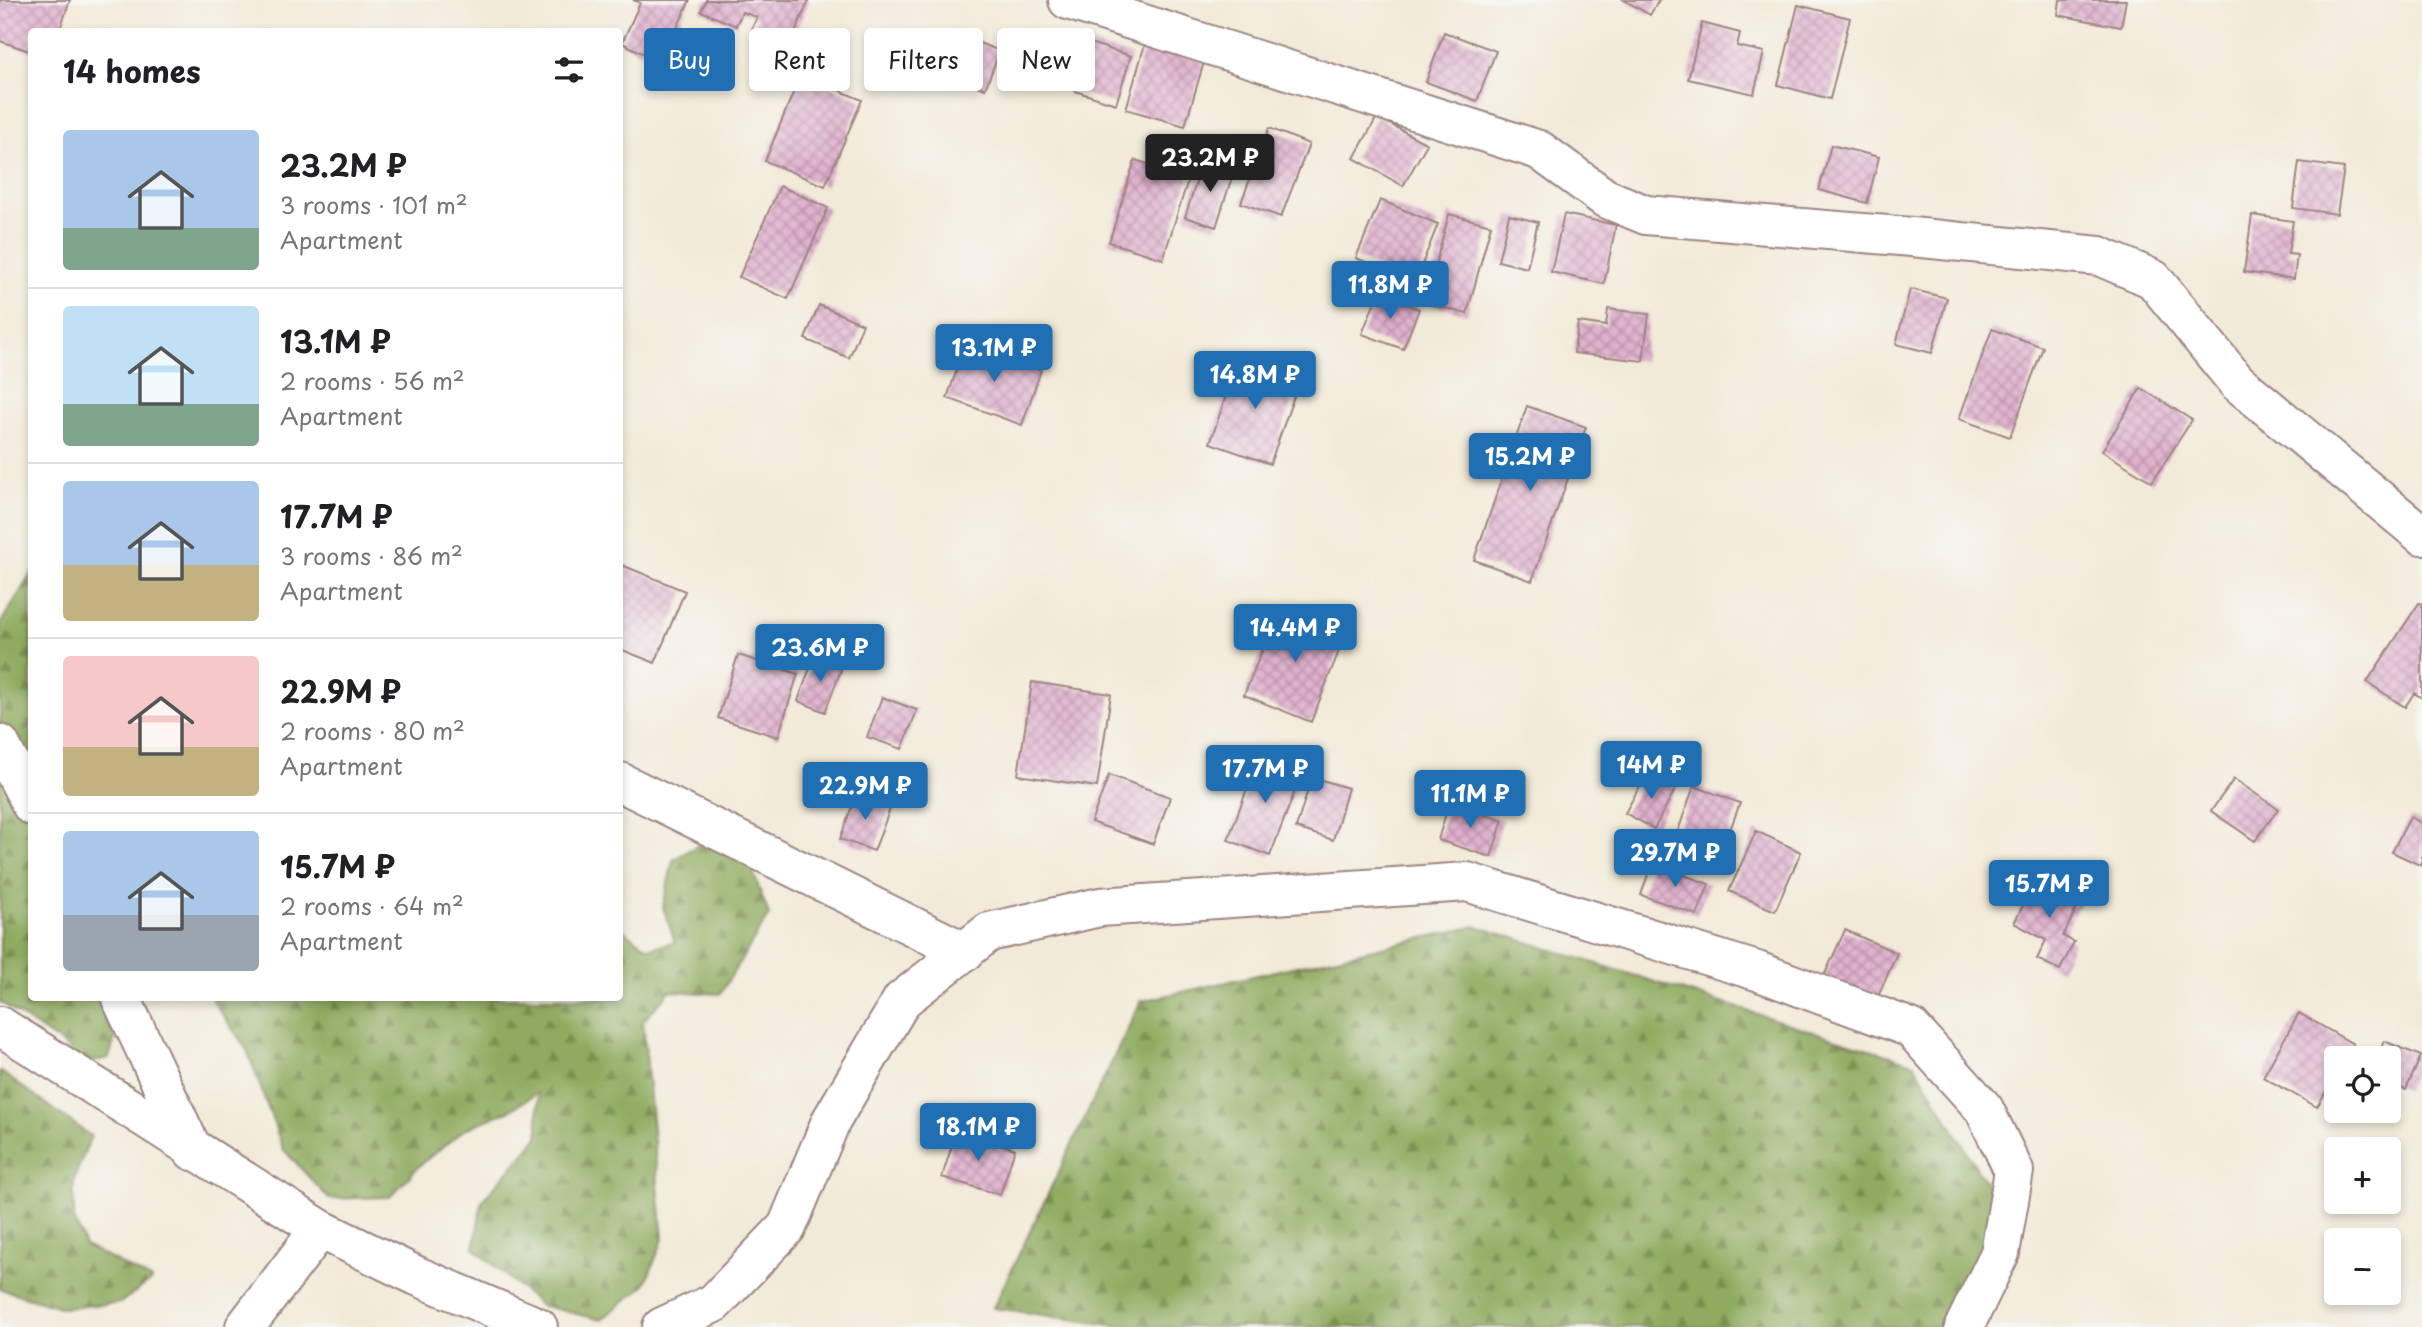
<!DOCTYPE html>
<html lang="en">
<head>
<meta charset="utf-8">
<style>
	:root { --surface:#fff; --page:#f6f6f6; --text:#202124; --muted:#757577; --line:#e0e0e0; --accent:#1f6fb2 }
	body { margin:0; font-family:"Playpen Sans",sans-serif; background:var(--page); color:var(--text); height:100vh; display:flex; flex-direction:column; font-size:26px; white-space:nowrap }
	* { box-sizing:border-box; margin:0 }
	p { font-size:23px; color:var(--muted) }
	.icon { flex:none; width:38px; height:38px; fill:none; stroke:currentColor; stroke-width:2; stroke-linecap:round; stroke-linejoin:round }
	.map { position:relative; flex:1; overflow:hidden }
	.side { position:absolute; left:28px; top:28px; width:595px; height:973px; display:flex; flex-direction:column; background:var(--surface); border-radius:7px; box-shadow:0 4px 10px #0003 }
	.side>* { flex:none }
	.top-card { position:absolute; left:644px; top:28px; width:665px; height:63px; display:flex; gap:14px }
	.controls { position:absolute; left:2324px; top:1046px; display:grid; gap:14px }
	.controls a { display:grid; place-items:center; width:77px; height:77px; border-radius:7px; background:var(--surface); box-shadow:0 4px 10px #0003; font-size:35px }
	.price { position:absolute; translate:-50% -60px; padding:0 16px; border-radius:7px; background:var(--accent); color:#fff; font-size:23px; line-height:46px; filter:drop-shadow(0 2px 4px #0008) }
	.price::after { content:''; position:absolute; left:50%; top:42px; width:21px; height:16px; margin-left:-10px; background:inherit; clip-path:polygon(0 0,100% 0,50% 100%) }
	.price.current { background:#222; color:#fff }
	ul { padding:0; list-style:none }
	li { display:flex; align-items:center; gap:21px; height:175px; padding:0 35px }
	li+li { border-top:2px solid var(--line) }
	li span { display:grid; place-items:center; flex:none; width:196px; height:140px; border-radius:7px; color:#555 }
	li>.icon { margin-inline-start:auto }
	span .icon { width:84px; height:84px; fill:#fffc; stroke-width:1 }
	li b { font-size:30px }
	h2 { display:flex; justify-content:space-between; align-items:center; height:84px; padding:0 35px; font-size:30px }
	.pill { padding:0 24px; border-radius:7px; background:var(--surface); box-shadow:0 4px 10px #0003; font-size:24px; line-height:63px }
	.pill.current { background:var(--accent); color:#fff }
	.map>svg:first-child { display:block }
	.forest { fill:url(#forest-firs); stroke:#6c6544; stroke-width:2 }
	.building { fill:url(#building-cross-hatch) }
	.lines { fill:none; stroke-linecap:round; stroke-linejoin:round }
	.minor-casing { stroke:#9e8482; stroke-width:42 }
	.minor { stroke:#fff; stroke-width:38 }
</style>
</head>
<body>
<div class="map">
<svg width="2422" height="1327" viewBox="0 0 2422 1327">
	<defs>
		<pattern id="forest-firs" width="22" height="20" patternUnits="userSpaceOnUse" patternTransform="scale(1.75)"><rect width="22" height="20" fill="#8eab5e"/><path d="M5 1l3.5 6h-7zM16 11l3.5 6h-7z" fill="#768b4e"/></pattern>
		<pattern id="building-cross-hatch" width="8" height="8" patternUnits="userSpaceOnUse" patternTransform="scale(1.75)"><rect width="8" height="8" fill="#e0b2cf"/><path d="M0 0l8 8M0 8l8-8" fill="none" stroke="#b890a8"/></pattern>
	</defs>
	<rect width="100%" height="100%" fill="#f6f6f2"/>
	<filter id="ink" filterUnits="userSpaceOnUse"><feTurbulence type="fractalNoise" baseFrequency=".0143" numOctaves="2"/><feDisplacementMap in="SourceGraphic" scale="14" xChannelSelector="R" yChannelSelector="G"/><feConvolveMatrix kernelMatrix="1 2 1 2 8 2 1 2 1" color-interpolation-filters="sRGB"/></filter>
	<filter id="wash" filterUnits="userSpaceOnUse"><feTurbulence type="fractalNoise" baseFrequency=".00686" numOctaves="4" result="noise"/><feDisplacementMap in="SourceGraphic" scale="28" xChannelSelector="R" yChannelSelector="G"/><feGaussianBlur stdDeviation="1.57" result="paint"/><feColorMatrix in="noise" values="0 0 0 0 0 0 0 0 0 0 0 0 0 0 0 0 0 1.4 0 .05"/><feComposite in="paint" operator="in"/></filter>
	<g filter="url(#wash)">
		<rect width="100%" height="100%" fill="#f2ead8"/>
		<path class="forest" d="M 31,574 L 32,998 L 97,998 L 116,1035 L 109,1058 L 86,1064 L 61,1043 L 0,1002 L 0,624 Z
			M 708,839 L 746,853 L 769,915 L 720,994 L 670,991 L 643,1021 L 663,1239 L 645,1285 L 601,1320 L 540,1305 L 474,1248 L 482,1201 L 538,1137 L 538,1093 L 508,1111 L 465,1129 L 421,1164 L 390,1197 L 329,1199 L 283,1149 L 247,1050 L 211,998 L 620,998 L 620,928 L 649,948 L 675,942 L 663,907 L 673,860 Z
			M 1476,926 L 1914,1063 L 2003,1212 L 1947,1327 L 1125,1327 L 993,1308 L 1141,1001 Z
			M 0,1071 L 91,1136 L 74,1179 L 74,1219 L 85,1246 L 152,1280 L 120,1303 L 63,1308 L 0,1289 Z"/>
		<g id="blocks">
			<path class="building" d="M 0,0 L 70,0 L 59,32 L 32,32 L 32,52 L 0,41 Z
				M 633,0 L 690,0 L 661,62 L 622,43 L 640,3 Z
				M 706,0 L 809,0 L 790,44 L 752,29 L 757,17 L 742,12 L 736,26 L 701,11 Z
				M 1624,0 L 1659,0 L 1650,15 Z
				M 2060,0 L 2126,0 L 2121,27 L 2058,15 Z
				M 1798,5 L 1850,18 L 1830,99 L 1778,85 Z
				M 1702,23 L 1740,33 L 1737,46 L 1764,52 L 1754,94 L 1688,79 Z
				M 1444,32 L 1496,51 L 1477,101 L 1426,82 Z
				M 969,39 L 1000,51 L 985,89 L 954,77 Z
				M 1090,43 L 1131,56 L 1116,104 L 1075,91 Z
				M 1145,44 L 1204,62 L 1185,126 L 1126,109 Z
				M 801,74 L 862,100 L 825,186 L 765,161 Z
				M 1377,117 L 1427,144 L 1403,186 L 1354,158 Z
				M 1269,128 L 1309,144 L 1281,217 L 1241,203 Z
				M 1831,145 L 1879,157 L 1867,203 L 1819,190 Z
				M 1135,160 L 1189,177 L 1163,259 L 1109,242 Z
				M 1203,161 L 1234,171 L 1216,227 L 1185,217 Z
				M 2299,162 L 2344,168 L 2337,214 L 2293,208 Z
				M 780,186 L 828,208 L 788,299 L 739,277 Z
				M 1380,200 L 1438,224 L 1415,282 L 1356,258 Z
				M 1449,214 L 1491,225 L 1467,314 L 1425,303 Z
				M 1564,214 L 1616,225 L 1604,284 L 1551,272 Z
				M 1509,215 L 1538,222 L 1527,268 L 1498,261 Z
				M 2252,215 L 2293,221 L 2288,254 L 2297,255 L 2294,279 L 2244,272 Z
				M 1910,289 L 1947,298 L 1932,353 L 1896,344 Z
				M 1378,294 L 1419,309 L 1403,349 L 1362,334 Z
				M 819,305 L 863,324 L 849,358 L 805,339 Z
				M 1608,309 L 1649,314 L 1643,361 L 1574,353 L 1578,322 L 1606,326 Z
				M 1992,329 L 2043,347 L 2010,437 L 1959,419 Z
				M 966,344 L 1041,370 L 1022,425 L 947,398 Z
				M 1239,358 L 1300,379 L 1270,464 L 1210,443 Z
				M 2141,388 L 2192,420 L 2152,482 L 2102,451 Z
				M 1527,406 L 1586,427 L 1532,581 L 1474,560 Z
				M 622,565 L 685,591 L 655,663 L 620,649 L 620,571 Z
				M 2419,603 L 2422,604 L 2422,698 L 2414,693 L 2405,707 L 2367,682 Z
				M 1280,606 L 1346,633 L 1311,722 L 1244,695 Z
				M 738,655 L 798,674 L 778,737 L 718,718 Z
				M 814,657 L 842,667 L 825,712 L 798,701 Z
				M 1032,682 L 1111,694 L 1097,787 L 1018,775 Z
				M 882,697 L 917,710 L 902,749 L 867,737 Z
				M 1260,754 L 1303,770 L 1270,856 L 1228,840 Z
				M 1647,773 L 1676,788 L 1654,829 L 1625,813 Z
				M 1109,775 L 1170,797 L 1153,844 L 1091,822 Z
				M 1312,777 L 1348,788 L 1333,840 L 1296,828 Z
				M 2234,779 L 2278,809 L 2255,841 L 2211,811 Z
				M 1694,786 L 1740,803 L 1718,862 L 1673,845 Z
				M 857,793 L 891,806 L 874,851 L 840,839 Z
				M 1449,803 L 1503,820 L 1491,857 L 1438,840 Z
				M 2410,817 L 2422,823 L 2422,866 L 2392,852 Z
				M 1756,831 L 1801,852 L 1775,911 L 1729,891 Z
				M 1652,863 L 1709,884 L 1697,915 L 1641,895 Z
				M 2037,878 L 2081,900 L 2063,936 L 2074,942 L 2060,970 L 2037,959 L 2046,940 L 2014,923 Z
				M 1845,930 L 1897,953 L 1877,999 L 1824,976 Z
				M 2299,1013 L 2353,1044 L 2345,1059 L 2336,1059 L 2336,1074 L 2317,1107 L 2263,1077 Z
				M 2384,1041 L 2421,1056 L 2406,1090 L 2389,1083 L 2389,1059 L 2376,1059 Z
				M 957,1130 L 1015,1149 L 1000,1195 L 942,1177 Z"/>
		</g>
	</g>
	<g filter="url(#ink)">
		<use href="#blocks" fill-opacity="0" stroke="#9e8482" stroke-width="2"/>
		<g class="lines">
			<defs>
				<path id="minor" d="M 1068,0 L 1539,150 L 1605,198 L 1646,215 L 1912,237 L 2099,256 L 2153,279 L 2237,382 L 2422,535
					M 0,744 L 32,806
					M 620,782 L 965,952
					M 121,998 L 193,1151
					M 0,1026 L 320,1229
					M 245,1327 L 320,1229 L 417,1276 L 538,1327
					M 662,1327 L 714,1303 L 787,1227 L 831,1121 L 902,1000 L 989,932 L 1100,907 L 1467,882 L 1757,971 L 1911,1028 L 1984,1109 L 2014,1171 L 2000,1253 L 1964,1327"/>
			</defs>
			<use href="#minor" class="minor-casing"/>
			<use href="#minor" class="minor"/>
		</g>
	</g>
</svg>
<div class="controls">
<a><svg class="icon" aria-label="locate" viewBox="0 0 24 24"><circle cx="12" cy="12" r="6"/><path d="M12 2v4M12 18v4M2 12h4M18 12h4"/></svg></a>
<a>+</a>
<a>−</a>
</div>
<b class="price current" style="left:1210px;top:194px">23.2M ₽</b>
<b class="price" style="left:1390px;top:321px">11.8M ₽</b>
<b class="price" style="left:994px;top:384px">13.1M ₽</b>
<b class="price" style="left:1255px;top:411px">14.8M ₽</b>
<b class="price" style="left:1530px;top:493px">15.2M ₽</b>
<b class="price" style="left:1295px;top:664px">14.4M ₽</b>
<b class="price" style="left:820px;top:684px">23.6M ₽</b>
<b class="price" style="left:1651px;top:801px">14M ₽</b>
<b class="price" style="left:1265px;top:805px">17.7M ₽</b>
<b class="price" style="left:865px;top:822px">22.9M ₽</b>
<b class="price" style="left:1470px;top:830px">11.1M ₽</b>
<b class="price" style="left:1675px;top:889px">29.7M ₽</b>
<b class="price" style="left:2049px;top:920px">15.7M ₽</b>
<b class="price" style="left:978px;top:1163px">18.1M ₽</b>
<div class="top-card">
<a class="pill current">Buy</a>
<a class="pill">Rent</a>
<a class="pill">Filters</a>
<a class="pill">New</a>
</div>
<section class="side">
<h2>14 homes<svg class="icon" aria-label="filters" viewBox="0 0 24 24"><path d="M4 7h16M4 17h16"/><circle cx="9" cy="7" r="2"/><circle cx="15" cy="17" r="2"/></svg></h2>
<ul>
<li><span style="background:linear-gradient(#a9c7e8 70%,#7fa58c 0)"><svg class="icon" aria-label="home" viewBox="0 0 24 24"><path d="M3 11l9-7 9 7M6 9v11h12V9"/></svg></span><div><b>23.2M ₽</b><p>3 rooms · 101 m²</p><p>Apartment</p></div></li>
<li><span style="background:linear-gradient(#bfe0f5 70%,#7fa58c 0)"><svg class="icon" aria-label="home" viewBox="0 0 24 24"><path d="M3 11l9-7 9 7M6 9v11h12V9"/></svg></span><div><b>13.1M ₽</b><p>2 rooms · 56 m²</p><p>Apartment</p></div></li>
<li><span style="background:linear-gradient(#a9c7e8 60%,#c2b280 0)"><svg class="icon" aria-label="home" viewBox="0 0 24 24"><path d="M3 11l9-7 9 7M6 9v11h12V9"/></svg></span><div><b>17.7M ₽</b><p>3 rooms · 86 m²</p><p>Apartment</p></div></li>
<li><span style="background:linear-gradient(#f6c9c9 65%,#c2b280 0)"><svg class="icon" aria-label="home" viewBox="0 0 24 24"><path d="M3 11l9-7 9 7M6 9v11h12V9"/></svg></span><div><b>22.9M ₽</b><p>2 rooms · 80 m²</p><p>Apartment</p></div></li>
<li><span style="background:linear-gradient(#a9c7e8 60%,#9aa5b1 0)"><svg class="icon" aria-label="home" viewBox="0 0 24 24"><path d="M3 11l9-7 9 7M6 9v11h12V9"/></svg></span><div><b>15.7M ₽</b><p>2 rooms · 64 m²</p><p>Apartment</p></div></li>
</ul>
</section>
</div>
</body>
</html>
